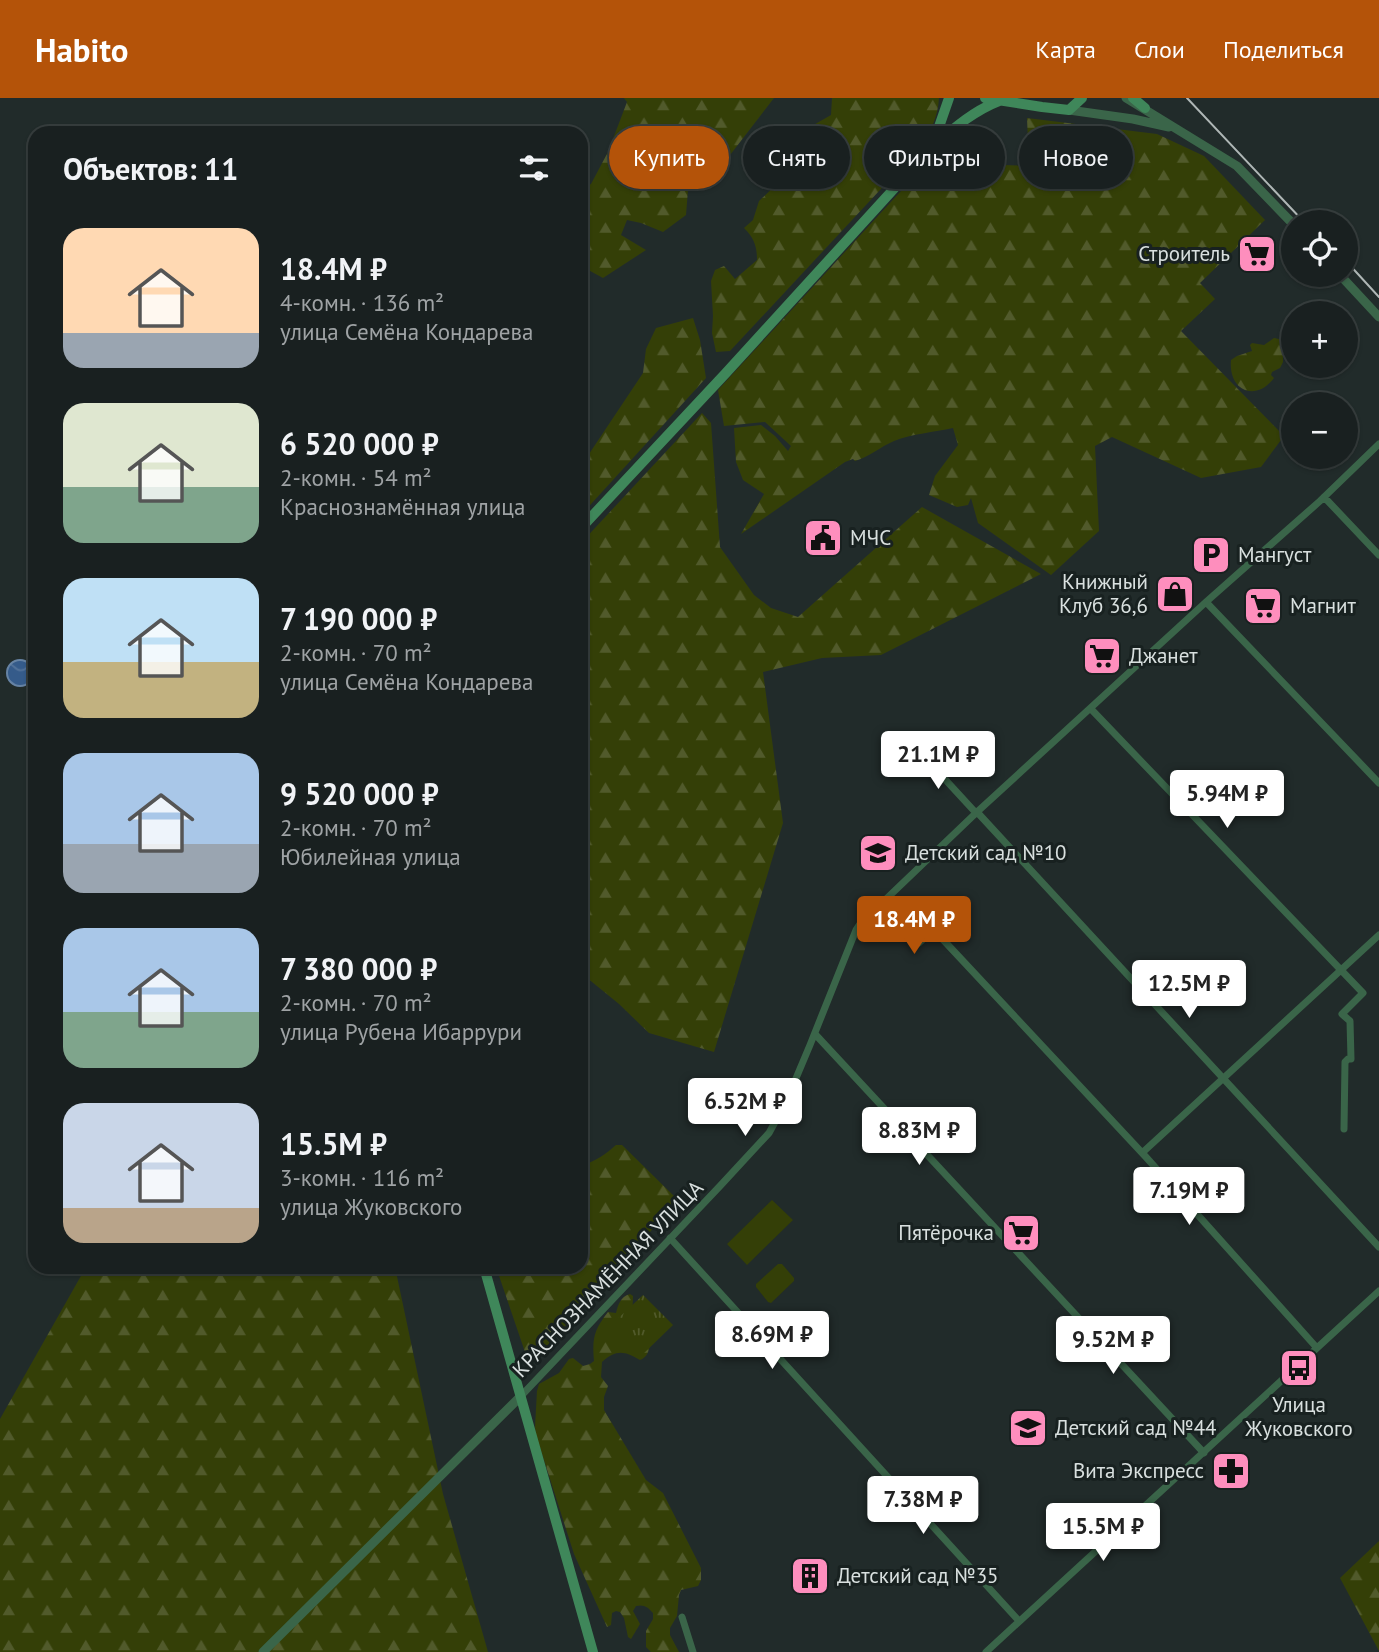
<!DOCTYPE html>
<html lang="ru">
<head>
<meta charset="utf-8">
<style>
	:root { --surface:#192020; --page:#262d2d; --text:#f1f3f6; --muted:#9fa3a5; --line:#373e3e; --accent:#b45309 }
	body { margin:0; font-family:"PT Sans",sans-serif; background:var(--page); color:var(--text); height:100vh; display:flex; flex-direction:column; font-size:26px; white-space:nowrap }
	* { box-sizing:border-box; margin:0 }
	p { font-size:23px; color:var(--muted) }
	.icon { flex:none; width:38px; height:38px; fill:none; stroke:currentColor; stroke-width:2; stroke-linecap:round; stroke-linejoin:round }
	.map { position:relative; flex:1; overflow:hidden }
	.side { position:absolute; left:28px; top:28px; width:560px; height:1148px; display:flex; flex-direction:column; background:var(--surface); border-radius:21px; box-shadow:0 2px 5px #0004,0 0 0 2px var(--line) }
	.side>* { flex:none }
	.top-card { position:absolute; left:609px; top:28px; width:665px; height:63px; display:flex; gap:14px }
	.fabs { position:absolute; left:1281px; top:112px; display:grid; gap:14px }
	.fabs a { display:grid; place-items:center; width:77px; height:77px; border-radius:50%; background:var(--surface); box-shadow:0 2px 5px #0004,0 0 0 2px var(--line); font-size:35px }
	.price { position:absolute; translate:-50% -60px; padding:0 16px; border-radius:7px; background:#fff; color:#222; font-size:23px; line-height:46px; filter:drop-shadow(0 2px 4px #0008) }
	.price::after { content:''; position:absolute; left:50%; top:42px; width:21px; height:16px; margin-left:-10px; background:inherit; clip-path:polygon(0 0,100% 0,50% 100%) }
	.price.on { background:var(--accent); color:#fff }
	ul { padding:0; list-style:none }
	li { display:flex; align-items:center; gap:21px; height:175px; padding:0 35px }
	li span { display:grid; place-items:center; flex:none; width:196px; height:140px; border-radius:21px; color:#555 }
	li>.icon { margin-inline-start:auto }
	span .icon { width:84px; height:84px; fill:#fffc; stroke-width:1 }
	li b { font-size:30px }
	h2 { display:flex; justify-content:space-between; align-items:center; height:84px; padding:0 35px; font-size:30px }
	.pill { padding:0 24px; border-radius:32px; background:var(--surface); box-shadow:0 2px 5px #0004,0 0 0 2px var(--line); font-size:24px; line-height:63px }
	.pill.on { background:var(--accent); color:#fff }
	header { display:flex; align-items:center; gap:42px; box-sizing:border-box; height:98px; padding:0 35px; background:var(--accent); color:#fff }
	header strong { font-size:33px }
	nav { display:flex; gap:38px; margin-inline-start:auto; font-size:24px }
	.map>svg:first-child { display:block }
	.forest { fill:url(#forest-firs) }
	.park { fill:url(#park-tufts) }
	.pitch { fill:#343f07 }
	.water { fill:url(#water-waves); stroke:#6683a4; stroke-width:2 }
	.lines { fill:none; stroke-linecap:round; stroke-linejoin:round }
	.minor { stroke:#3a6549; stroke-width:7 }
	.tertiary { stroke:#3a6549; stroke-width:9 }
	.secondary { stroke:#3f875a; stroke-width:10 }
	.tram { stroke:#afb7b6; stroke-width:2 }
	.labels { text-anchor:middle; stroke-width:6; stroke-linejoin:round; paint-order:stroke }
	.poi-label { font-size:21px; fill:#d9e0df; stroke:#182120; text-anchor:start }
	.street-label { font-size:21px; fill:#d9e0df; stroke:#182120 }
</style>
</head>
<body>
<header>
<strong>Habito</strong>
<nav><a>Карта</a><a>Слои</a><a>Поделиться</a></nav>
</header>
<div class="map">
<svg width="1379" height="1554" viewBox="0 0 1379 1554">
	<defs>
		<pattern id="forest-firs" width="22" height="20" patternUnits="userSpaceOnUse" patternTransform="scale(1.75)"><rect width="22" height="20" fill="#343f07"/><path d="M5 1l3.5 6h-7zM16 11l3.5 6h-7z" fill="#515a2b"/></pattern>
		<pattern id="park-tufts" width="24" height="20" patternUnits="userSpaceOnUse" patternTransform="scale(1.75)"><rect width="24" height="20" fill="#343f07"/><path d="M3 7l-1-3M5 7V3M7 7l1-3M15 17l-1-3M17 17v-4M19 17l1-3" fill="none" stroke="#515a2b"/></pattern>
		<pattern id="water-waves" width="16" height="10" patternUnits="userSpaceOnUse" patternTransform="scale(1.75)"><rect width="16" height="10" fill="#355b8a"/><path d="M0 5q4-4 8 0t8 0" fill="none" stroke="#52729a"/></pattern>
	</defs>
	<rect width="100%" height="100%" fill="#212b2a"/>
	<path class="forest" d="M 624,0 L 774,0 L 703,92 L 688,92 L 686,117 L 663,134 L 641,125 L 627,122 L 621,137 L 646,152 L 603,180 L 581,168 L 581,91 L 591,86 L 608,54 L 627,4 Z
		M 832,0 L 939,0 C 938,19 931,32 921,48 L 730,253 L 716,254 L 712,235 L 713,218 L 711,183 L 715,172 L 724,168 L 735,181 L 757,162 C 757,148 754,140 744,130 L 753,122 L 759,103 L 779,84 L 797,73 L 800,54 L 810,29 L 831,17 Z
		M 1027,20 L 1157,36 L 1204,58 L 1265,122 L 1200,185 L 1215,201 L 1181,233 L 1284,338 L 1261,369 L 1201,380 L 1112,339 L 1095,348 L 1099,433 L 1051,477 L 978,425 L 971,400 L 968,407 L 957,409 L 929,397 L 935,378 L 958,347 L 953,330 C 934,334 912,336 894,343 C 880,349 869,359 855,363 L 853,361 L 845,364 L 741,436 L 764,396 L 743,382 L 736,364 L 734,330 L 761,327 L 775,338 L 788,353 L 791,348 L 765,324 L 724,328 L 718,292 L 935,56 L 969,28 L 971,66 L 1029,68 Z
		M 693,220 L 700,242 L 706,280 L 581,417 L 581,368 L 643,275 L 646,251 L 656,230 Z
		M 1274,240 C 1283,242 1291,242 1293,253 L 1290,256 L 1283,256 L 1283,264 L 1280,270 L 1272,274 L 1271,277 L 1274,280 C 1255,305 1228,292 1231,262 L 1237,258 L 1252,253 L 1250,247 L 1252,245 L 1264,247 Z
		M 702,315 L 711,325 L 720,449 L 754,497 L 771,510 L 798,519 L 922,409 L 1041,476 L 881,557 L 822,560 L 763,574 L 783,725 L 714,954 L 649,935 L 619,906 L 581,875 L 581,445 Z
		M 616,1047 L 622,1047 L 674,1098 L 677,1104 L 548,1247 L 535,1254 L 525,1254 L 496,1169 L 581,1169 L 581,1067 C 595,1064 606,1056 616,1047 Z
		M 86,1169 L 395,1169 L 443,1396 L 488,1554 L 0,1554 L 0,1321 Z
		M 630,1196 L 633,1198 L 632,1224 L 650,1245 C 649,1252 648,1259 640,1262 C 625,1253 616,1251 602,1264 L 601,1279 L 608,1288 L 604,1299 L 604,1312 L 646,1382 L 663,1395 L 701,1470 L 701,1482 L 698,1488 L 681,1492 L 679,1497 L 677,1518 L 670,1530 L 670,1537 L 679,1554 L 651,1554 L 646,1549 L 646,1533 L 653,1521 L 653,1515 C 648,1509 644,1506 636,1508 L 633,1513 L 640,1526 L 631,1541 L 628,1539 L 624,1520 L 620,1514 L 616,1513 L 612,1515 L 611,1527 L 607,1529 L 574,1456 L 536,1337 L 535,1329 L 537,1293 L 539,1286 L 559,1275 L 569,1261 L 573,1260 L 583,1268 L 590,1266 L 594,1263 C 592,1240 594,1232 608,1214 L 616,1215 C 618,1207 620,1199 630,1196 Z
		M 1379,1443 L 1379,1553 L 1340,1480 Z"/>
	<path class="park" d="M 643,1197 L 673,1227 L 639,1260 L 609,1229 Z"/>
	<path class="pitch" d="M 772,1102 L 793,1122 L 747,1167 L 727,1146 Z
		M 778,1166 L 782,1166 L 794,1180 L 794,1183 L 771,1205 L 768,1204 L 756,1189 L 756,1186 Z"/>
	<path class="water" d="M7 575a13 13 0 1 1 26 0a13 13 0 1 1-26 0Z"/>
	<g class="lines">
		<path class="minor" d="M 1324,399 L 1379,457
			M 1206,504 L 1379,685
			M 1091,611 L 1363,895 L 1342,916 L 1350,923 L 1351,961 L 1348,961 L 1345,964 L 1344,1031
			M 919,653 L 976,715
			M 977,714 L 1379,1149
			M 880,806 L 919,845 L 939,827
			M 934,832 L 1145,1058 L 1317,1250
			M 815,936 L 1204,1355
			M 1142,1055 L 1379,837
			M 670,1140 L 1019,1523
			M 521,1298 L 720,1088 L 769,1035 L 786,1004 L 810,947 L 856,832 L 860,826 L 977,714 L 1206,504 L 1320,403 L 1379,346
			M 682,1519 L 693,1554
			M 986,1554 L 1379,1193"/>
		<path class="tertiary" d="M 1126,0 L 1237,68 L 1293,126
			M 1069,12 L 1133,21 L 1169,29
			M 1340,177 L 1379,219
			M 263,1554 L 521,1298"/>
		<path class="secondary" d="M 985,0 L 1042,9 L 1069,12 L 1082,0
			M 1133,0 L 1145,10
			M 933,46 L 949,0
			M 581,430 L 725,276 L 932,49 C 953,31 973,13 999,3
			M 484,1169 L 593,1554"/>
		<path class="tram" d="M 1187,0 L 1304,124
			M 1346,163 L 1379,199"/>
	</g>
	<defs>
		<symbol id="supermarket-square" viewBox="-11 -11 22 22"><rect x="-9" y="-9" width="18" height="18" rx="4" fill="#fe8ebd" stroke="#182120"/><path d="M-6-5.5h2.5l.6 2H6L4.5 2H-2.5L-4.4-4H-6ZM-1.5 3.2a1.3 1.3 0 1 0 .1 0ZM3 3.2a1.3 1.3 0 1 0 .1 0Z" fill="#111"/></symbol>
		<symbol id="civic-square" viewBox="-11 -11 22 22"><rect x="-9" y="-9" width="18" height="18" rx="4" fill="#fe8ebd" stroke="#182120"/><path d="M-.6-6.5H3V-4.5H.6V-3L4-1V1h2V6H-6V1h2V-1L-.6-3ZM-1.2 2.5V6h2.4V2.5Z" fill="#111"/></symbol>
		<symbol id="parking-square" viewBox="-11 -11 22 22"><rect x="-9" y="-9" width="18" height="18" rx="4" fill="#fe8ebd" stroke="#182120"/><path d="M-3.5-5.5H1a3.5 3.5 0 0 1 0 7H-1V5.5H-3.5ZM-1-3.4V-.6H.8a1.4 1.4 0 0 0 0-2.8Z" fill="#111"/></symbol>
		<symbol id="shop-square" viewBox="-11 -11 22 22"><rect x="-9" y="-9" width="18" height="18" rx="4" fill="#fe8ebd" stroke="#182120"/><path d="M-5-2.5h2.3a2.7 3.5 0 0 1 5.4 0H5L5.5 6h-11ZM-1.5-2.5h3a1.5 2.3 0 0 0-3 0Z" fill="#111"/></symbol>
		<symbol id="school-square" viewBox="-11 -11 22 22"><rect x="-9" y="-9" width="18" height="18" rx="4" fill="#fe8ebd" stroke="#182120"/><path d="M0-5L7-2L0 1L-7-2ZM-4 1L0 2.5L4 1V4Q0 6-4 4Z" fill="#111"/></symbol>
		<symbol id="bus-square" viewBox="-11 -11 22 22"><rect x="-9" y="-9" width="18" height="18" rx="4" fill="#fe8ebd" stroke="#182120"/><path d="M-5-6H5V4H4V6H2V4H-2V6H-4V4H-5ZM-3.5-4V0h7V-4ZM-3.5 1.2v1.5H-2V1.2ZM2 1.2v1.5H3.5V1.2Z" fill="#111"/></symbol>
		<symbol id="pharmacy-square" viewBox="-11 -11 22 22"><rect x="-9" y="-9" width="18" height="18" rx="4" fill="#fe8ebd" stroke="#182120"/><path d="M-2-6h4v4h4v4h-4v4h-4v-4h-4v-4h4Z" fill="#111"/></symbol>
		<symbol id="building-square" viewBox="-11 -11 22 22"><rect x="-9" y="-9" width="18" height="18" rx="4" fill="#fe8ebd" stroke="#182120"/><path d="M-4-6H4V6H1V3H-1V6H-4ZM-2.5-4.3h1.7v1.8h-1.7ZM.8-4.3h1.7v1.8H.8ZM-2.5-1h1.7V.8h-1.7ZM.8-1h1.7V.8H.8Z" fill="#111"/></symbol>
	</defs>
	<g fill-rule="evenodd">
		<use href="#supermarket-square" x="1235" y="134" width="44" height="44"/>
		<use href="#civic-square" x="801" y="418" width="44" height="44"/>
		<use href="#parking-square" x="1189" y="435" width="44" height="44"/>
		<use href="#shop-square" x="1153" y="474" width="44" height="44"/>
		<use href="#supermarket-square" x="1241" y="486" width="44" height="44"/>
		<use href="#supermarket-square" x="1080" y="536" width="44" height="44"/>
		<use href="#school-square" x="856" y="733" width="44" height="44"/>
		<use href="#supermarket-square" x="999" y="1113" width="44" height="44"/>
		<use href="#bus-square" x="1277" y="1248" width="44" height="44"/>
		<use href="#school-square" x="1006" y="1308" width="44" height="44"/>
		<use href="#pharmacy-square" x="1209" y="1351" width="44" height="44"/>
		<use href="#building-square" x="788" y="1456" width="44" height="44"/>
	</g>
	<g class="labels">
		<g class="poi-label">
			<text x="1230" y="163" text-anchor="end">Строитель</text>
			<text x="850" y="447">МЧС</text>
			<text x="1238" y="464">Мангуст</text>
			<text x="1148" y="491" text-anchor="end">Книжный<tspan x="1148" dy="24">Клуб 36,6</tspan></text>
			<text x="1290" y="515">Магнит</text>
			<text x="1129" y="565">Джанет</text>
			<text x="905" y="762">Детский сад №10</text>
			<text x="994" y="1142" text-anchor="end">Пятёрочка</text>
			<text x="1299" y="1314" text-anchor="middle">Улица<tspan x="1299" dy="24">Жуковского</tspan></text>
			<text x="1055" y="1337">Детский сад №44</text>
			<text x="1204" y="1380" text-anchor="end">Вита Экспресс</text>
			<text x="837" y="1485">Детский сад №35</text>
		</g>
		<g class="street-label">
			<text transform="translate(608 1181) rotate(-46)" y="7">КРАСНОЗНАМЁННАЯ УЛИЦА</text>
		</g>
	</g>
</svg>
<div class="fabs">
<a><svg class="icon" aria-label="locate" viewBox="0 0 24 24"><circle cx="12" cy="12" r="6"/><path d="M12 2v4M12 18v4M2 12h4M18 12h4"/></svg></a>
<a>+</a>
<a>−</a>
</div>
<b class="price" style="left:938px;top:693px">21.1M ₽</b>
<b class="price" style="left:1227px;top:732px">5.94M ₽</b>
<b class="price on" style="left:914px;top:858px">18.4M ₽</b>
<b class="price" style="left:1189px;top:922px">12.5M ₽</b>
<b class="price" style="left:745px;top:1040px">6.52M ₽</b>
<b class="price" style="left:919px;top:1069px">8.83M ₽</b>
<b class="price" style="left:1189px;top:1129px">7.19M ₽</b>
<b class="price" style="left:772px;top:1273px">8.69M ₽</b>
<b class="price" style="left:1113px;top:1278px">9.52M ₽</b>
<b class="price" style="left:923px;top:1438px">7.38M ₽</b>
<b class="price" style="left:1103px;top:1465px">15.5M ₽</b>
<div class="top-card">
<a class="pill on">Купить</a>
<a class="pill">Снять</a>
<a class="pill">Фильтры</a>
<a class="pill">Новое</a>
</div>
<section class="side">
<h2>Объектов: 11<svg class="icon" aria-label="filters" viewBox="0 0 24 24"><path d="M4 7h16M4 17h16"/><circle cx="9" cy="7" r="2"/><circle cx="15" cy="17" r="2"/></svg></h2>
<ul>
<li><span style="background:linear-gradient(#ffd9b3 75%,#9aa5b1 0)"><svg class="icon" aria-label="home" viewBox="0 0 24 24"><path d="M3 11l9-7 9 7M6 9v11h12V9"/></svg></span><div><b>18.4M ₽</b><p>4-комн. · 136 m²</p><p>улица Семёна Кондарева</p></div></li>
<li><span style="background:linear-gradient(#dfe7d0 60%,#7fa58c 0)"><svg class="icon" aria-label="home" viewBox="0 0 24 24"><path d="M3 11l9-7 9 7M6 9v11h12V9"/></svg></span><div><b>6 520 000 ₽</b><p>2-комн. · 54 m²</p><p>Краснознамённая улица</p></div></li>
<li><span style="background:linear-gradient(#bfe0f5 60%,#c2b280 0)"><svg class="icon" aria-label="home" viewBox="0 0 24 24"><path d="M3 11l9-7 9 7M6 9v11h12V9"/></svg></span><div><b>7 190 000 ₽</b><p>2-комн. · 70 m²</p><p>улица Семёна Кондарева</p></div></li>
<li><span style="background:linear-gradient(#a9c7e8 65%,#9aa5b1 0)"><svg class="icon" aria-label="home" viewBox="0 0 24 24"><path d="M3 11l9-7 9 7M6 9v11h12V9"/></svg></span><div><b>9 520 000 ₽</b><p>2-комн. · 70 m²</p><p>Юбилейная улица</p></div></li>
<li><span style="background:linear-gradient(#a9c7e8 60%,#7fa58c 0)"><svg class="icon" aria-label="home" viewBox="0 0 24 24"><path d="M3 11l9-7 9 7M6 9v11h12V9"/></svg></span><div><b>7 380 000 ₽</b><p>2-комн. · 70 m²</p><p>улица Рубена Ибаррури</p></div></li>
<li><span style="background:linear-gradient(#c9d6e8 75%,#b9a48a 0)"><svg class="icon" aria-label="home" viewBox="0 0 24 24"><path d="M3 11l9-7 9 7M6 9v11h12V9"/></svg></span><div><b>15.5M ₽</b><p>3-комн. · 116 m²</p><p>улица Жуковского</p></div></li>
</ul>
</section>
</div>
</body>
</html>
